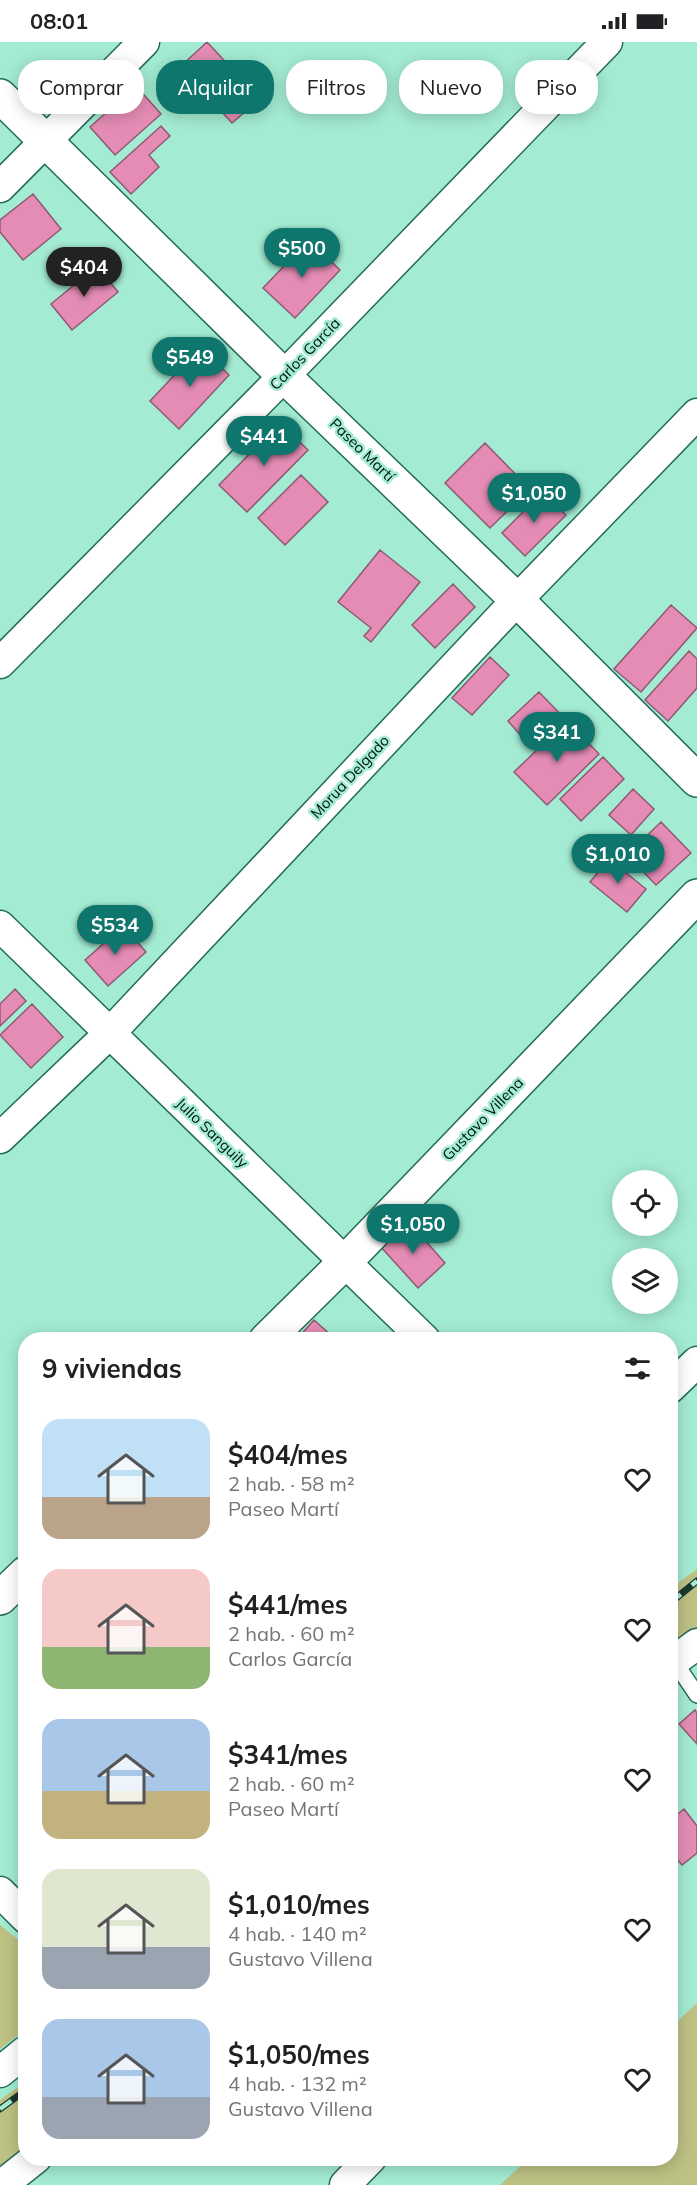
<!DOCTYPE html>
<html lang="es">
<head>
<meta charset="utf-8">
<style>
	:root { --surface:#fff; --page:#f6f6f6; --text:#202124; --muted:#757577; --accent:#0f766e }
	body { margin:0; font-family:Mulish,sans-serif; background:var(--page); color:var(--text); height:100vh; display:flex; flex-direction:column; font-size:22px; white-space:nowrap }
	* { box-sizing:border-box; margin:0 }
	p { font-size:20px; color:var(--muted) }
	.icon { flex:none; width:33px; height:33px; fill:none; stroke:currentColor; stroke-width:2; stroke-linecap:round; stroke-linejoin:round }
	.map { position:relative; flex:1; overflow:hidden }
	.details { position:absolute; left:18px; top:1290px; width:660px; height:834px; display:flex; flex-direction:column; background:var(--surface); border-radius:24px; box-shadow:0 3px 15px #0003 }
	.details>* { flex:none }
	.banner { position:absolute; left:18px; top:18px; width:662px; height:54px; display:flex; gap:12px }
	.buttons { position:absolute; left:612px; top:1128px; display:grid; gap:12px }
	.buttons a { display:grid; place-items:center; width:66px; height:66px; border-radius:50%; background:var(--surface); box-shadow:0 3px 15px #0003; font-size:30px }
	.price { position:absolute; translate:-50% -51px; padding:0 14px; border-radius:21px; background:var(--accent); color:#fff; font-size:20px; line-height:39px; filter:drop-shadow(0 2px 3px #0008) }
	.price::after { content:''; position:absolute; left:50%; top:36px; width:18px; height:14px; margin-left:-9px; background:inherit; clip-path:polygon(0 0,100% 0,50% 100%) }
	.price.selected { background:#222; color:#fff }
	ul { padding:0; list-style:none }
	li { display:flex; align-items:center; gap:18px; height:150px; padding:0 24px }
	li span { display:grid; place-items:center; flex:none; width:168px; height:120px; border-radius:18px; color:#555 }
	li>.icon { margin-inline-start:auto }
	span .icon { width:72px; height:72px; fill:#fffc; stroke-width:1 }
	li b { font-size:26px }
	h2 { display:flex; justify-content:space-between; align-items:center; height:72px; padding:0 24px; font-size:26px }
	.pill { padding:0 21px; border-radius:24px; background:var(--surface); box-shadow:0 3px 15px #0003; font-size:21px; line-height:54px }
	.pill.selected { background:var(--accent); color:#fff }
	.status { display:flex; justify-content:space-between; align-items:center; height:42px; padding:0 30px; background:var(--surface); direction:ltr }
	.status svg { height:16px; fill:currentColor }
	.map>svg:first-child { display:block }
	.green { fill:#bdc183 }
	.building { fill:#e48cb5; stroke:#905972; stroke-width:1.5 }
	.lines { fill:none; stroke-linecap:round; stroke-linejoin:round }
	.service-casing { stroke:#236c57; stroke-width:18 }
	.minor-casing { stroke:#236c57; stroke-width:33 }
	.tertiary-casing { stroke:#236c57; stroke-width:36 }
	.service { stroke:#fff; stroke-width:15 }
	.minor { stroke:#fff; stroke-width:30 }
	.tertiary { stroke:#fff; stroke-width:33 }
	.rail-casing { stroke:#19382d; stroke-width:7 }
	.rail { stroke:#a3ebd2; stroke-width:4.5; stroke-dasharray:14; stroke-linecap:butt }
	.labels { text-anchor:middle; stroke-width:5; stroke-linejoin:round; paint-order:stroke }
	.street-label { font-size:15px; fill:#001810; stroke:#a3ebd2 }
</style>
</head>
<body>
<div class="status"><b>08:01</b><svg viewBox="0 0 49 12"><path d="M0 12V9h3v3zM5 12V6h3v6zM10 12V3h3v9zM15 12V0h3v12zM26 1h20v11H26zM47 4h2v5h-2z"/></svg></div>
<div class="map">
<svg width="697" height="2143" viewBox="0 0 697 2143">
	<rect width="100%" height="100%" fill="#a3ebd2"/>
	<path class="green" d="M 697,1527 L 697,1602 L 670,1622 L 670,1547 Z
		M 0,1883 L 26,1904 L 25,1988 L 0,2007 Z
		M 697,1961 L 697,2143 L 500,2143 L 528,2117 L 670,2116 L 671,1985 Z
		M 25,2040 L 26,2116 L 0,2143 L 0,2058 Z"/>
	<path class="building" d="M 207,0 L 260,57 L 232,81 L 180,25 Z
		M 136,44 L 161,72 L 115,113 L 90,85 Z
		M 161,84 L 170,94 L 149,113 L 159,125 L 131,152 L 110,130 Z
		M 33,152 L 61,187 L 23,218 L 0,190 L 0,178 Z
		M 309,198 L 340,228 L 295,276 L 263,246 Z
		M 97,224 L 118,250 L 72,288 L 51,262 Z
		M 201,305 L 229,333 L 179,387 L 150,359 Z
		M 280,381 L 308,408 L 247,470 L 219,443 Z
		M 485,401 L 530,447 L 490,486 L 445,441 Z
		M 301,433 L 328,460 L 285,503 L 258,476 Z
		M 542,451 L 566,473 L 525,514 L 502,491 Z
		M 380,508 L 420,540 L 371,600 L 364,594 L 371,586 L 338,560 Z
		M 453,542 L 475,565 L 435,606 L 412,583 Z
		M 671,563 L 697,586 L 641,650 L 614,627 Z
		M 689,609 L 697,617 L 697,646 L 668,679 L 645,658 Z
		M 490,615 L 509,633 L 472,673 L 452,656 Z
		M 539,650 L 564,676 L 532,706 L 508,679 Z
		M 567,679 L 599,712 L 547,763 L 514,730 Z
		M 603,715 L 624,737 L 581,779 L 560,757 Z
		M 633,747 L 654,767 L 631,793 L 609,773 Z
		M 661,780 L 691,811 L 656,843 L 627,813 Z
		M 609,817 L 646,847 L 627,870 L 590,840 Z
		M 123,884 L 146,910 L 108,944 L 85,918 Z
		M 15,947 L 26,959 L 0,984 L 0,962 Z
		M 32,962 L 63,995 L 31,1026 L 0,993 Z
		M 409,1180 L 445,1221 L 418,1246 L 381,1205 Z
		M 314,1278 L 334,1296 L 333,1298 L 296,1298 Z
		M 695,1668 L 697,1671 L 697,1702 L 679,1682 Z
		M 684,1767 L 697,1784 L 697,1811 L 682,1823 L 670,1809 L 670,1771 L 674,1775 Z"/>
	<g class="lines">
		<defs>
			<path id="service" d="M 674,1619 L 697,1653"/>
			<path id="minor" d="M 0,145 L 144,0
				M 0,621 L 284,334 L 607,0
				M 0,884 L 425,1298
				M 0,1096 L 110,991 L 517,558 L 697,372
				M 670,1346 L 697,1320
				M 670,1622 L 697,1602
				M 0,1850 L 26,1876
				M 0,2030 L 26,2009
				M 2,2143 L 36,2116
				M 345,2143 L 371,2116"/>
			<path id="tertiary" d="M 0,54 L 284,334 L 517,558 L 697,738
				M 266,1298 L 345,1220 L 697,854
				M 0,1556 L 26,1531"/>
		</defs>
		<use href="#service" class="service-casing"/>
		<use href="#minor" class="minor-casing"/>
		<use href="#tertiary" class="tertiary-casing"/>
		<use href="#service" class="service"/>
		<use href="#minor" class="minor"/>
		<use href="#tertiary" class="tertiary"/>
		<defs>
			<path id="rail" d="M 670,1561 L 697,1539
				M 0,2067 L 26,2048"/>
		</defs>
		<use href="#rail" class="rail-casing"/>
		<use href="#rail" class="rail"/>
	</g>
	<g class="labels">
		<g class="street-label">
			<text transform="translate(305 312) rotate(-46)" y="5">Carlos García</text>
			<text transform="translate(362 408) rotate(44)" y="5">Paseo Martí</text>
			<text transform="translate(350 735) rotate(-47)" y="5">Morua Delgado</text>
			<text transform="translate(483 1077) rotate(-46)" y="5">Gustavo Villena</text>
			<text transform="translate(212 1091) rotate(44)" y="5">Julio Sanguily</text>
		</g>
	</g>
</svg>
<div class="buttons">
<a><svg class="icon" aria-label="locate" viewBox="0 0 24 24"><circle cx="12" cy="12" r="6"/><path d="M12 2v4M12 18v4M2 12h4M18 12h4"/></svg></a>
<a><svg class="icon" aria-label="layers" viewBox="0 0 24 24"><path d="M12 4l9 5-9 5-9-5zM3 14l9 5 9-5"/></svg></a>
</div>
<b class="price" style="left:302px;top:237px">$500</b>
<b class="price selected" style="left:84px;top:256px">$404</b>
<b class="price" style="left:190px;top:346px">$549</b>
<b class="price" style="left:264px;top:425px">$441</b>
<b class="price" style="left:534px;top:482px">$1,050</b>
<b class="price" style="left:557px;top:721px">$341</b>
<b class="price" style="left:618px;top:843px">$1,010</b>
<b class="price" style="left:115px;top:914px">$534</b>
<b class="price" style="left:413px;top:1213px">$1,050</b>
<div class="banner">
<a class="pill">Comprar</a>
<a class="pill selected">Alquilar</a>
<a class="pill">Filtros</a>
<a class="pill">Nuevo</a>
<a class="pill">Piso</a>
</div>
<section class="details">
<h2>9 viviendas<svg class="icon" aria-label="filters" viewBox="0 0 24 24"><path d="M4 7h16M4 17h16"/><circle cx="9" cy="7" r="2"/><circle cx="15" cy="17" r="2"/></svg></h2>
<ul>
<li><span style="background:linear-gradient(#bfe0f5 65%,#b9a48a 0)"><svg class="icon" aria-label="home" viewBox="0 0 24 24"><path d="M3 11l9-7 9 7M6 9v11h12V9"/></svg></span><div><b>$404/mes</b><p>2 hab. · 58 m²</p><p>Paseo Martí</p></div><svg class="icon" aria-label="heart" viewBox="0 0 24 24"><path d="M12 20l-8-8c-3-5 5-10 8-4 3-6 11-1 8 4z"/></svg></li>
<li><span style="background:linear-gradient(#f6c9c9 65%,#8fb573 0)"><svg class="icon" aria-label="home" viewBox="0 0 24 24"><path d="M3 11l9-7 9 7M6 9v11h12V9"/></svg></span><div><b>$441/mes</b><p>2 hab. · 60 m²</p><p>Carlos García</p></div><svg class="icon" aria-label="heart" viewBox="0 0 24 24"><path d="M12 20l-8-8c-3-5 5-10 8-4 3-6 11-1 8 4z"/></svg></li>
<li><span style="background:linear-gradient(#a9c7e8 60%,#c2b280 0)"><svg class="icon" aria-label="home" viewBox="0 0 24 24"><path d="M3 11l9-7 9 7M6 9v11h12V9"/></svg></span><div><b>$341/mes</b><p>2 hab. · 60 m²</p><p>Paseo Martí</p></div><svg class="icon" aria-label="heart" viewBox="0 0 24 24"><path d="M12 20l-8-8c-3-5 5-10 8-4 3-6 11-1 8 4z"/></svg></li>
<li><span style="background:linear-gradient(#dfe7d0 65%,#9aa5b1 0)"><svg class="icon" aria-label="home" viewBox="0 0 24 24"><path d="M3 11l9-7 9 7M6 9v11h12V9"/></svg></span><div><b>$1,010/mes</b><p>4 hab. · 140 m²</p><p>Gustavo Villena</p></div><svg class="icon" aria-label="heart" viewBox="0 0 24 24"><path d="M12 20l-8-8c-3-5 5-10 8-4 3-6 11-1 8 4z"/></svg></li>
<li><span style="background:linear-gradient(#a9c7e8 65%,#9aa5b1 0)"><svg class="icon" aria-label="home" viewBox="0 0 24 24"><path d="M3 11l9-7 9 7M6 9v11h12V9"/></svg></span><div><b>$1,050/mes</b><p>4 hab. · 132 m²</p><p>Gustavo Villena</p></div><svg class="icon" aria-label="heart" viewBox="0 0 24 24"><path d="M12 20l-8-8c-3-5 5-10 8-4 3-6 11-1 8 4z"/></svg></li>
</ul>
</section>
</div>
</body>
</html>
